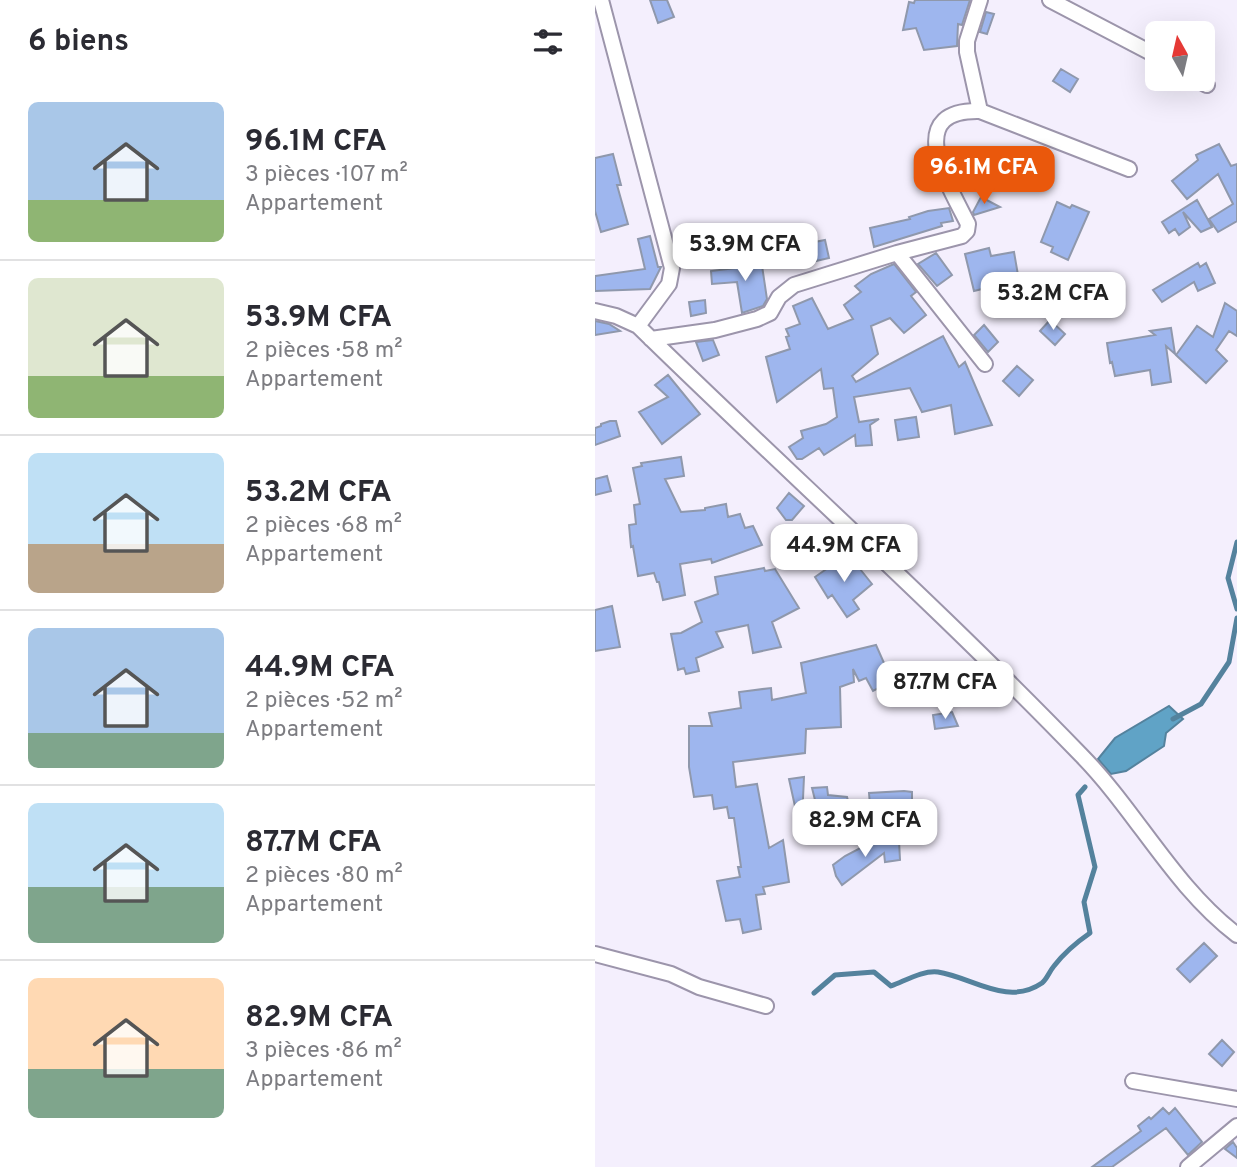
<!DOCTYPE html>
<html lang="fr">
<head>
<meta charset="utf-8">
<style>
	:root { --surface:#fff; --page:#f7f7f7; --text:#2b2b33; --muted:#7c7c81; --line:#e1e1e2; --accent:#ea580c }
	body { margin:0; font-family:Overpass,sans-serif; background:var(--page); color:var(--text); height:100vh; display:flex; flex-direction:column; font-size:26px; white-space:nowrap }
	* { box-sizing:border-box; margin:0 }
	p { font-size:23px; color:var(--muted) }
	.icon { flex:none; width:38px; height:38px; fill:none; stroke:currentColor; stroke-width:2; stroke-linecap:round; stroke-linejoin:round }
	.map { position:relative; flex:1; overflow:hidden }
	.sheet { display:flex; flex-direction:column; background:var(--surface); width:595px }
	.sheet>* { flex:none }
	.needle { width:46px; rotate:352deg }
	.buttons { position:absolute; left:550px; top:21px; display:grid; gap:14px }
	.buttons a { display:grid; place-items:center; width:70px; height:70px; border-radius:10px; background:var(--surface); box-shadow:0 7px 28px #0002; font-size:35px }
	.price { position:absolute; translate:-50% -60px; padding:0 16px; border-radius:14px; background:#fff; color:#222; font-size:23px; line-height:46px; filter:drop-shadow(0 2px 4px #0008) }
	.price::after { content:''; position:absolute; left:50%; top:42px; width:21px; height:16px; margin-left:-10px; background:inherit; clip-path:polygon(0 0,100% 0,50% 100%) }
	.price.current { background:var(--accent); color:#fff }
	ul { padding:0; list-style:none }
	li { display:flex; align-items:center; gap:21px; height:175px; padding:0 28px }
	li+li { border-top:2px solid var(--line) }
	li span { display:grid; place-items:center; flex:none; width:196px; height:140px; border-radius:10px; color:#555 }
	li>.icon { margin-inline-start:auto }
	span .icon { width:84px; height:84px; fill:#fffc; stroke-width:1 }
	li b { font-size:30px }
	h2 { display:flex; justify-content:space-between; align-items:center; height:84px; padding:0 28px; font-size:30px }
	main { display:flex; flex:1; min-height:0 }
	.map>svg:first-child { display:block }
	.water { fill:#60a3c6; stroke:#54829d; stroke-width:2 }
	.lines { fill:none; stroke-linecap:round; stroke-linejoin:round }
	.stream { stroke:#54829d; stroke-width:5 }
	.building { fill:#9eb6ee; stroke:#8f98ac; stroke-width:2 }
	.street-casing { stroke:#9c95ab; stroke-width:18 }
	.street { stroke:#fff; stroke-width:14 }
</style>
</head>
<body>
<main>
<section class="sheet">
<h2>6 biens<svg class="icon" aria-label="filters" viewBox="0 0 24 24"><path d="M4 7h16M4 17h16"/><circle cx="9" cy="7" r="2"/><circle cx="15" cy="17" r="2"/></svg></h2>
<ul>
<li><span style="background:linear-gradient(#a9c7e8 70%,#8fb573 0)"><svg class="icon" aria-label="home" viewBox="0 0 24 24"><path d="M3 11l9-7 9 7M6 9v11h12V9"/></svg></span><div><b>96.1M CFA</b><p>3 pièces · 107 m²</p><p>Appartement</p></div></li>
<li><span style="background:linear-gradient(#dfe7d0 70%,#8fb573 0)"><svg class="icon" aria-label="home" viewBox="0 0 24 24"><path d="M3 11l9-7 9 7M6 9v11h12V9"/></svg></span><div><b>53.9M CFA</b><p>2 pièces · 58 m²</p><p>Appartement</p></div></li>
<li><span style="background:linear-gradient(#bfe0f5 65%,#b9a48a 0)"><svg class="icon" aria-label="home" viewBox="0 0 24 24"><path d="M3 11l9-7 9 7M6 9v11h12V9"/></svg></span><div><b>53.2M CFA</b><p>2 pièces · 68 m²</p><p>Appartement</p></div></li>
<li><span style="background:linear-gradient(#a9c7e8 75%,#7fa58c 0)"><svg class="icon" aria-label="home" viewBox="0 0 24 24"><path d="M3 11l9-7 9 7M6 9v11h12V9"/></svg></span><div><b>44.9M CFA</b><p>2 pièces · 52 m²</p><p>Appartement</p></div></li>
<li><span style="background:linear-gradient(#bfe0f5 60%,#7fa58c 0)"><svg class="icon" aria-label="home" viewBox="0 0 24 24"><path d="M3 11l9-7 9 7M6 9v11h12V9"/></svg></span><div><b>87.7M CFA</b><p>2 pièces · 80 m²</p><p>Appartement</p></div></li>
<li><span style="background:linear-gradient(#ffd9b3 65%,#7fa58c 0)"><svg class="icon" aria-label="home" viewBox="0 0 24 24"><path d="M3 11l9-7 9 7M6 9v11h12V9"/></svg></span><div><b>82.9M CFA</b><p>3 pièces · 86 m²</p><p>Appartement</p></div></li>
</ul>
</section>
<div class="map">
<svg width="642" height="1167" viewBox="0 0 642 1167">
	<rect width="100%" height="100%" fill="#f4effd"/>
	<path class="water" d="M 574,706 L 588,719 L 571,733 L 569,746 L 531,771 L 516,774 L 503,759 L 520,738 Z"/>
	<g class="lines">
		<path class="stream" d="M 642,542 L 633,578 L 642,609
			M 578,719 L 606,704 L 634,662 L 642,618
			M 219,993 L 240,975 L 279,972 L 296,986 C 310,981 328,970 343,972 C 377,977 412,1007 447,983 C 452,979 454,972 459,966 C 469,953 482,942 495,933 L 489,902 L 500,867 L 483,795 L 490,787"/>
	</g>
	<path class="building" d="M 55,0 L 72,0 L 79,17 L 63,23 Z
		M 320,0 L 375,0 L 367,25 L 363,24 L 362,46 L 329,50 L 321,28 L 308,30 L 314,2 L 319,3 Z
		M 391,12 L 399,14 L 392,34 L 385,32 Z
		M 466,69 L 483,79 L 475,92 L 458,81 Z
		M 624,144 L 636,166 L 642,164 L 642,221 L 623,232 L 614,219 L 638,204 L 623,174 L 592,199 L 577,181 L 603,160 L 601,155 Z
		M 18,154 L 26,185 L 22,185 L 33,224 L 6,232 L 0,211 L 0,158 Z
		M 386,197 L 405,207 L 379,215 L 378,212 Z
		M 602,200 L 617,227 L 606,232 L 588,212 L 595,227 L 584,235 L 580,229 L 574,233 L 567,222 Z
		M 462,202 L 475,208 L 477,205 L 494,212 L 473,260 L 456,252 L 458,247 L 446,242 Z
		M 354,208 L 358,221 L 346,223 L 347,226 L 279,247 L 275,228 L 315,219 L 314,217 L 333,211 Z
		M 55,236 L 63,267 L 66,267 L 55,289 L 0,291 L 0,276 L 50,269 L 43,239 Z
		M 230,240 L 234,258 L 204,265 L 202,258 L 192,260 L 189,248 Z
		M 394,248 L 396,256 L 419,252 L 423,275 L 404,288 L 403,285 L 379,291 L 370,254 Z
		M 341,253 L 357,275 L 342,286 L 323,264 Z
		M 166,259 L 172,299 L 168,306 L 147,313 L 142,282 L 117,284 L 116,271 L 140,268 L 140,262 Z
		M 603,263 L 605,267 L 611,263 L 620,283 L 603,291 L 599,282 L 567,302 L 558,290 Z
		M 299,264 L 321,292 L 316,296 L 331,315 L 309,333 L 295,318 L 276,326 L 283,354 L 257,376 L 261,382 L 348,336 L 364,367 L 370,362 L 397,425 L 360,434 L 356,405 L 327,412 L 315,388 L 259,397 L 264,422 L 284,419 L 275,425 L 277,445 L 261,446 L 260,435 L 229,455 L 224,448 L 207,459 L 202,459 L 194,447 L 208,438 L 206,431 L 231,424 L 242,417 L 238,388 L 229,389 L 226,369 L 182,402 L 171,357 L 195,349 L 191,337 L 194,336 L 191,329 L 205,324 L 198,306 L 217,298 L 233,329 L 258,319 L 249,305 L 266,292 L 260,286 L 276,274 Z
		M 425,285 L 429,304 L 402,309 Z
		M 110,300 L 111,313 L 96,316 L 94,302 Z
		M 630,303 L 642,311 L 642,336 L 634,331 L 621,350 L 632,361 L 611,383 L 581,355 L 602,326 L 618,337 Z
		M 455,320 L 470,334 L 460,345 L 445,331 Z
		M 0,321 L 14,324 L 25,331 L 0,335 Z
		M 389,325 L 403,342 L 393,352 L 379,335 Z
		M 576,328 L 580,354 L 571,346 L 576,382 L 557,385 L 555,370 L 520,376 L 517,362 L 515,363 L 512,343 L 560,335 L 555,331 Z
		M 118,340 L 124,355 L 108,361 L 101,342 Z
		M 422,366 L 438,380 L 424,396 L 408,381 Z
		M 73,375 L 105,414 L 67,444 L 44,412 L 73,397 L 60,385 Z
		M 321,417 L 324,437 L 303,440 L 300,420 Z
		M 15,421 L 21,421 L 25,436 L 0,445 L 0,428 L 6,426 L 6,424 Z
		M 86,457 L 89,476 L 70,479 L 86,512 L 110,510 L 110,508 L 131,504 L 133,517 L 145,514 L 150,528 L 158,526 L 167,545 L 117,563 L 116,559 L 85,564 L 90,595 L 68,600 L 64,582 L 62,582 L 59,573 L 43,576 L 38,546 L 36,547 L 34,525 L 41,524 L 39,505 L 45,504 L 38,468 L 47,466 L 46,463 Z
		M 12,476 L 16,491 L 0,495 L 0,479 Z
		M 194,493 L 209,506 L 197,520 L 191,520 L 182,508 Z
		M 253,554 L 277,584 L 258,600 L 264,609 L 252,617 L 237,595 L 233,598 L 220,577 Z
		M 169,568 L 170,571 L 180,569 L 204,608 L 177,622 L 186,647 L 158,653 L 153,625 L 121,632 L 128,647 L 101,658 L 104,671 L 91,674 L 89,668 L 83,670 L 76,634 L 86,633 L 107,622 L 100,602 L 123,594 L 120,577 Z
		M 17,606 L 25,647 L 0,651 L 0,610 Z
		M 281,645 L 297,681 L 278,691 L 271,678 L 264,681 L 258,669 L 259,682 L 245,687 L 246,727 L 211,729 L 210,753 L 138,762 L 141,787 L 162,784 L 174,848 L 188,840 L 194,882 L 168,887 L 170,894 L 161,895 L 166,929 L 148,933 L 145,919 L 131,921 L 122,881 L 145,877 L 143,867 L 146,867 L 139,818 L 134,818 L 132,807 L 119,809 L 117,795 L 99,797 L 94,767 L 94,726 L 117,726 L 114,713 L 146,708 L 144,692 L 176,688 L 177,700 L 211,693 L 206,663 Z
		M 357,712 L 363,726 L 340,729 L 338,715 Z
		M 209,777 L 207,820 L 203,820 L 194,779 Z
		M 232,787 L 233,795 L 252,797 L 259,824 L 240,827 L 239,822 L 226,824 L 217,788 Z
		M 309,791 L 317,792 L 317,809 L 301,809 L 301,804 L 275,805 L 274,793 Z
		M 304,841 L 305,860 L 290,862 L 289,853 L 247,885 L 241,876 L 238,865 L 250,856 L 273,844 Z
		M 609,943 L 622,956 L 595,982 L 582,969 Z
		M 627,1040 L 639,1052 L 627,1066 L 614,1054 Z
		M 568,1108 L 574,1114 L 580,1108 L 607,1142 L 593,1155 L 571,1128 L 517,1167 L 497,1167 L 546,1131 L 543,1126 L 554,1117 L 556,1119 Z
		M 638,1142 L 642,1148 L 642,1158 L 630,1149 Z"/>
	<g class="lines">
		<defs>
			<path id="street" d="M 6,0 L 77,268 L 74,284 L 43,326
				M 455,0 L 562,56
				M 601,79 L 612,85
				M 385,111 L 372,52 L 372,41 L 385,0
				M 302,253 L 390,364
				M 0,311 L 21,316 L 43,326 C 190,470 343,607 486,755 C 542,812 578,886 642,935
				M 56,339 L 120,330 L 162,319 L 175,313 L 184,297 L 199,285 L 302,253 L 367,236 L 372,231 L 373,224 C 354,186 306,109 385,111 L 534,169
				M 0,954 L 76,974 L 104,987 L 171,1006
				M 538,1081 L 642,1099
				M 593,1167 L 642,1126"/>
		</defs>
		<use href="#street" class="street-casing"/>
		<use href="#street" class="street"/>
	</g>
</svg>
<div class="buttons">
<a><svg class="needle" viewBox="-14 -14 28 28"><path d="M0-13l5 13h-10z" fill="#e53935"/><path d="M0 13l5-13h-10z" fill="#7c7c81"/></svg></a>
</div>
<b class="price current" style="left:389px;top:206px">96.1M CFA</b>
<b class="price" style="left:150px;top:283px">53.9M CFA</b>
<b class="price" style="left:458px;top:332px">53.2M CFA</b>
<b class="price" style="left:249px;top:584px">44.9M CFA</b>
<b class="price" style="left:350px;top:721px">87.7M CFA</b>
<b class="price" style="left:270px;top:859px">82.9M CFA</b>
</div>
</main>
</body>
</html>
